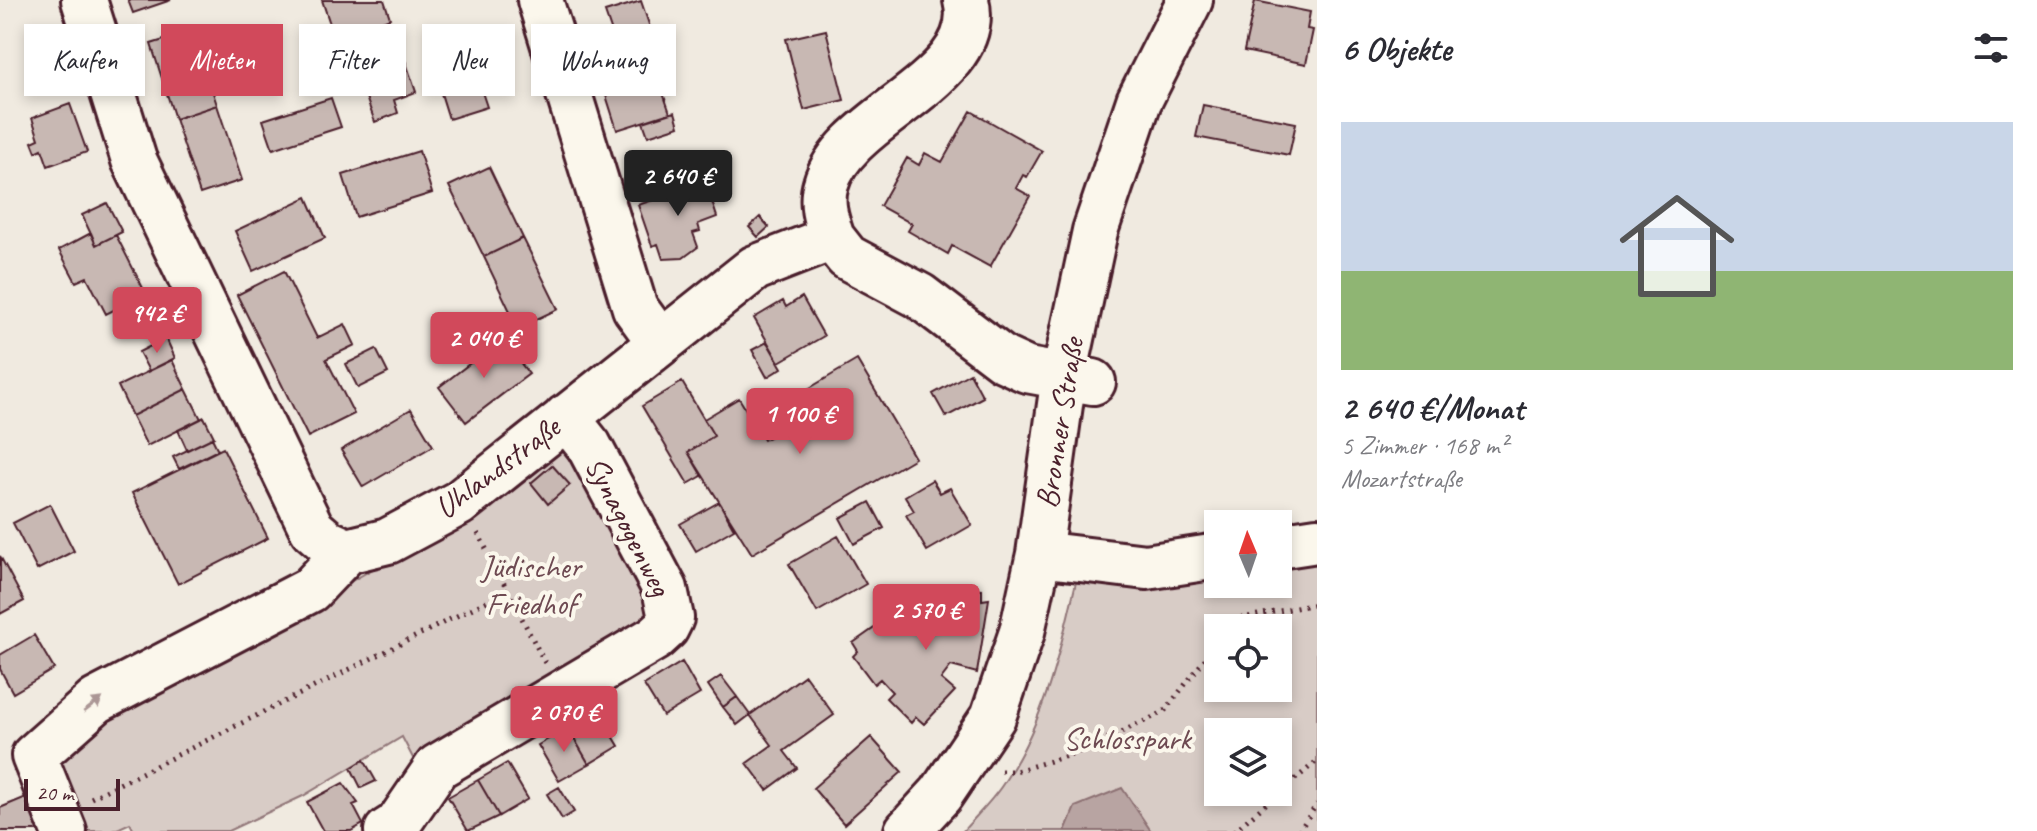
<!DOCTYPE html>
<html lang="de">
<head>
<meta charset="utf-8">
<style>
	:root { --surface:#fff; --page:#f7f7f7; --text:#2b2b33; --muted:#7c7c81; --line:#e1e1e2; --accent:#d1495b }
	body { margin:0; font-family:Caveat,sans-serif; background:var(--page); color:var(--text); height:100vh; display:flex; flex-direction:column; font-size:30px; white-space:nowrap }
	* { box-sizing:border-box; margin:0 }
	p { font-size:26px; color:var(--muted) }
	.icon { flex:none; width:44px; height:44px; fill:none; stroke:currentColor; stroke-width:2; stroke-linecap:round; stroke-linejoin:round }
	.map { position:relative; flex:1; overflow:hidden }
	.panel { display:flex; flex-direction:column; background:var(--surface); width:720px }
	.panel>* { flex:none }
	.hud { position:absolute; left:24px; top:24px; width:760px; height:72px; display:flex; gap:16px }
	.needle { width:52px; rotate:358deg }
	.controls { position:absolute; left:1204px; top:510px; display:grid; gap:16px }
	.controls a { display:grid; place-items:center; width:88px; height:88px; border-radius:0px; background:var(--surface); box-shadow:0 4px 12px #0003; font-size:40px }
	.scale { position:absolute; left:24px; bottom:20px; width:96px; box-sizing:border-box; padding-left:8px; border:4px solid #4a1f2b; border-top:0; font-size:22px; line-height:28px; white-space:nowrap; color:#4a1f2b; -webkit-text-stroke:6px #fbf7ec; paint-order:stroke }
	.price { position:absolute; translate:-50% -68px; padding:0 18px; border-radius:8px; background:var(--accent); color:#fff; font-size:26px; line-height:52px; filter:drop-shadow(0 2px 4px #0008) }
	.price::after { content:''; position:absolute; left:50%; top:48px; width:24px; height:18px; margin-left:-12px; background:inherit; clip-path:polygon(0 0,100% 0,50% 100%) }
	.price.on { background:#222; color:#fff }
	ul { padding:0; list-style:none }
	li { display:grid; align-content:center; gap:16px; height:424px; padding:0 24px }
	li+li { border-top:2px solid var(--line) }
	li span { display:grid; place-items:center; height:248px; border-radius:0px; color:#555 }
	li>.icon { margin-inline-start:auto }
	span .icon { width:144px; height:144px; fill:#fffc; stroke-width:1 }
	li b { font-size:34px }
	h2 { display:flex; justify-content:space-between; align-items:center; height:96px; padding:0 24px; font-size:34px }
	.pill { padding:0 28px; border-radius:0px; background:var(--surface); box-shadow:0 4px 12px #0003; font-size:28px; line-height:72px }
	.pill.on { background:var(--accent); color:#fff }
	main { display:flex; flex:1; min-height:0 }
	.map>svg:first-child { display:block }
	.green { fill:#d8ccc6; stroke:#917678; stroke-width:2; fill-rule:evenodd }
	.water { fill:#b8a4a2; stroke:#8c6f72; stroke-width:2 }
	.building { fill:#c8b8b3; stroke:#4a1f2b; stroke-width:2 }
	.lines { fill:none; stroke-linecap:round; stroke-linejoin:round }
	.minor-casing { stroke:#4a1f2b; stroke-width:50 }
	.path { stroke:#4a1f2b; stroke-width:5; stroke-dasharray:2 6; stroke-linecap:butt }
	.minor { stroke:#fbf7ec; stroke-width:44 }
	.oneway { fill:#ab9695 }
	.labels { text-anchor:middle; stroke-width:8; stroke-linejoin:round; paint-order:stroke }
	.street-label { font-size:32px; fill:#4a1f2b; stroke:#fbf7ec }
	.park-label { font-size:32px; fill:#6e4a52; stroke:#fbf7ec }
</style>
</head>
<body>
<main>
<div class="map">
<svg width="1317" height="831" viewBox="0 0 1317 831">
	<rect width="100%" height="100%" fill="#f0eae0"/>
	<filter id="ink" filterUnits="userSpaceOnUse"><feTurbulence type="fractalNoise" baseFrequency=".0125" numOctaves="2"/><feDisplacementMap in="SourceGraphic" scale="16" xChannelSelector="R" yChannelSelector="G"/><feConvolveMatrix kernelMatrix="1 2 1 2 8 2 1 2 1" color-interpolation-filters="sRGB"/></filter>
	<g filter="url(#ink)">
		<path class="green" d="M 566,446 L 654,594 L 649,627 L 414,760 L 402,737 L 303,796 L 228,831 L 134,831 L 130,823 L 113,831 L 77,831 L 51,765 L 99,710 L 293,614 L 465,517 Z
			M 1317,547 L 1317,831 L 963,831 C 976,816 992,801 1003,784 C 1046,720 1062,643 1079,569 L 1218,564 L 1218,584 L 1278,584 L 1278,554 ZM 1218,628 L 1278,628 L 1278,688 L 1218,688 ZM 1218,732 L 1278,732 L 1278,792 L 1218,792 Z"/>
		<path class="water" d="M 1122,788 L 1151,831 L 1065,831 L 1075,807 Z"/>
		<path class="building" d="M 128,0 L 171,0 L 133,13 Z
			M 322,0 L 384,0 L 390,18 L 370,26 L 372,32 L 351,39 L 348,32 L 334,36 Z
			M 641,1 L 655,42 L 619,53 L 605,12 Z
			M 1255,1 L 1310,12 L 1307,29 L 1313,30 L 1306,64 L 1244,51 Z
			M 826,30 L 844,100 L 804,110 L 786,39 Z
			M 193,31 L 217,105 L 175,119 L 151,44 Z
			M 648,44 L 653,58 L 623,67 L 619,53 Z
			M 402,51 L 416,92 L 394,100 L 398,113 L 375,122 L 355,67 Z
			M 656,73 L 670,113 L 617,130 L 604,89 Z
			M 477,77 L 487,107 L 449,119 L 440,90 Z
			M 331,98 L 341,127 L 273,149 L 263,120 Z
			M 70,104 L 87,152 L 48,166 L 42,149 L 36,152 L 32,142 L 39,139 L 32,118 Z
			M 217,105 L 242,180 L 200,194 L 175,119 Z
			M 1203,105 L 1296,123 L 1289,155 L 1196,137 Z
			M 971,111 L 1042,151 L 1027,177 L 1023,175 L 1016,188 L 1030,196 L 990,267 L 952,246 L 948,254 L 908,231 L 912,224 L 880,206 L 907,158 L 919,165 L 925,153 L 942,162 Z
			M 675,112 L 679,126 L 648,136 L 643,122 Z
			M 419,151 L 432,193 L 356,217 L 343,175 Z
			M 489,167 L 523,238 L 484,257 L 449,186 Z
			M 703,175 L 717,217 L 698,224 L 700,231 L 693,233 L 698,247 L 683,258 L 663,259 L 658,244 L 652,246 L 638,205 L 684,190 L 681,183 Z
			M 307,197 L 325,238 L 253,271 L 235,231 Z
			M 107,203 L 122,232 L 96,245 L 82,215 Z
			M 760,217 L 769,227 L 758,237 L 749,227 Z
			M 91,233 L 96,245 L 116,235 L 146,294 L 106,314 L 87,277 L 76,282 L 59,250 Z
			M 523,238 L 558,309 L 518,328 L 484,257 Z
			M 284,271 L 317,338 L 345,324 L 355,345 L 326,359 L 354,414 L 308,437 L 237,295 Z
			M 802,297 L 824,336 L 779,362 L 754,318 L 783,301 L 786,307 Z
			M 166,338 L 175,358 L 149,371 L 139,352 Z
			M 502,339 L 529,374 L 466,422 L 439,387 Z
			M 767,342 L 782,368 L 767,377 L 752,350 Z
			M 376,349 L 388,373 L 358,388 L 346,364 Z
			M 172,360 L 186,389 L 132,416 L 118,386 Z
			M 857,360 L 915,458 L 752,554 L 688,452 L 714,436 L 704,419 L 739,398 L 764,440 L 785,428 L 774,409 Z
			M 970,373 L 983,397 L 946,417 L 933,394 Z
			M 682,382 L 714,436 L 688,452 L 702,476 L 688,484 L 642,406 Z
			M 186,389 L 201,419 L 147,446 L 132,416 Z
			M 411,409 L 433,446 L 363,487 L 341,450 Z
			M 204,417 L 214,437 L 187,450 L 178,430 Z
			M 212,438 L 218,450 L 179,469 L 173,457 Z
			M 223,448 L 268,538 L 178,584 L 132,493 Z
			M 552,465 L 570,485 L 548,504 L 531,483 Z
			M 932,480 L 940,493 L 950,488 L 972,525 L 927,551 L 906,515 L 914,511 L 905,496 Z
			M 719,502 L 734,529 L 696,551 L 680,524 Z
			M 870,502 L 884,528 L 854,544 L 840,518 Z
			M 50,504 L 74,551 L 37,570 L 13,523 Z
			M 838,536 L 866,584 L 817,612 L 789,564 Z
			M 0,556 L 24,601 L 0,614 Z
			M 944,587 L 982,589 L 982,600 L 989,599 L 977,673 L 951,666 L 941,679 L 955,691 L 924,724 L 916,717 L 911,723 L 886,698 L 892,692 L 880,679 L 874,684 L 853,656 L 858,651 L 853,643 L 890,617 L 901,633 L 934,608 L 936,594 L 943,595 Z
			M 34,635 L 54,669 L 13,693 L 0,669 L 0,655 Z
			M 682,662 L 700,694 L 663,716 L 644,685 Z
			M 805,675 L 834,715 L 784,751 L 797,768 L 767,790 L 747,763 L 772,745 L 750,715 Z
			M 721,676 L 737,697 L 723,707 L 708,685 Z
			M 737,697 L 750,715 L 737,725 L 723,707 Z
			M 598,711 L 619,746 L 589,764 L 568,728 Z
			M 568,728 L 589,764 L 559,781 L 538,745 Z
			M 871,737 L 902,772 L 844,824 L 813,788 Z
			M 364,760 L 376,781 L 361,788 L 351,768 Z
			M 507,763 L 528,799 L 499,816 L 478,780 Z
			M 478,780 L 499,816 L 468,831 L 448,797 Z
			M 343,783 L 358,803 L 353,805 L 363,824 L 351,831 L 323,831 L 307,802 Z
			M 559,787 L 574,812 L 562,819 L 547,794 Z
			M 31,795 L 46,831 L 0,831 L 0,808 Z"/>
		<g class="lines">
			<defs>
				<path id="minor" d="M 84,0 L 134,160 L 312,529 L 327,542 L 347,551
					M 540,0 L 635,308 L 659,341
					M 832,238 C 826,220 820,203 826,184 C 845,115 986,79 966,0
					M 1278,546 L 1317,540
					M 1039,554 L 1146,567 L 1218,556
					M 64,831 L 34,756 L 96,701 L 310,590 L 347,551 L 388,541 L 459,503 L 755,268 L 832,238 L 847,257 L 920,296 L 1003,359 L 1027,370 L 1093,382
					M 387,831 L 398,824 L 437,767 L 655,638 L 666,628 L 671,618 L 665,589 L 589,446 L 566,417
					M 907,831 L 941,794 L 993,717 L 1022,632 L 1039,554 L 1064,376 L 1095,231 L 1139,101 L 1190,0"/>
			</defs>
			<use href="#minor" class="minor-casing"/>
			<path class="path" d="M 478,533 L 545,663
				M 1229,628 L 1236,619 L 1317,604
				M 1001,771 L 1016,771 L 1074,754 L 1164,712 L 1218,642
				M 91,798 L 509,590
				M 1234,831 L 1317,761
				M 1299,831 L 1317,804"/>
			<use href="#minor" class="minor"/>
		</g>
		<defs><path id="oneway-solid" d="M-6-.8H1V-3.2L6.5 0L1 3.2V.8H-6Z" transform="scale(2)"/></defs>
		<use class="oneway" href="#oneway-solid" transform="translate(93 705) rotate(-37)"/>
	</g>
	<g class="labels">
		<g class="street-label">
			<text transform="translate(1059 423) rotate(-81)" y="11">Bronner Straße</text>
			<text transform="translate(497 467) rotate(-37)" y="11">Uhlandstraße</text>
			<text transform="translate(629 526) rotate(63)" y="11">Synagogenweg</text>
		</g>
		<g class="park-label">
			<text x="531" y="577">Jüdischer<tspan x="531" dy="37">Friedhof</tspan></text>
			<text x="1127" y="749">Schlosspark</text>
		</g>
	</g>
</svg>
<div class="controls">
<a><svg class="needle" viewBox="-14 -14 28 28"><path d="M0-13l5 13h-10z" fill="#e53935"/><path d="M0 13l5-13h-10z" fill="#7c7c81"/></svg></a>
<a><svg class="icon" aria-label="locate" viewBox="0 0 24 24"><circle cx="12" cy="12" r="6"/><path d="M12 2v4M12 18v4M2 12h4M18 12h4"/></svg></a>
<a><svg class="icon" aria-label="layers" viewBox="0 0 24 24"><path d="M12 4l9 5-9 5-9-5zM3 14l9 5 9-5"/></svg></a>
</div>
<div class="scale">20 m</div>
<b class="price on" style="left:678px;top:218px">2 640 €</b>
<b class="price" style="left:157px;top:355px">942 €</b>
<b class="price" style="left:484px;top:380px">2 040 €</b>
<b class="price" style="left:800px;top:456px">1 100 €</b>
<b class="price" style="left:926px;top:652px">2 570 €</b>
<b class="price" style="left:564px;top:754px">2 070 €</b>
<div class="hud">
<a class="pill">Kaufen</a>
<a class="pill on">Mieten</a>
<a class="pill">Filter</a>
<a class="pill">Neu</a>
<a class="pill">Wohnung</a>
</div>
</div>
<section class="panel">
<h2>6 Objekte<svg class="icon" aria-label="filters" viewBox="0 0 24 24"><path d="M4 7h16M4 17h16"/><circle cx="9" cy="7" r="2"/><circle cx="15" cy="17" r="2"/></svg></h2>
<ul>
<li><span style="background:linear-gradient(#c9d6e8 60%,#8fb573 0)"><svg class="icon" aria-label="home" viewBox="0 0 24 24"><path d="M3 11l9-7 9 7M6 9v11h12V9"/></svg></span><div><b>2 640 €/Monat</b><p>5 Zimmer · 168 m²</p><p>Mozartstraße</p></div></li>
</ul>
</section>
</main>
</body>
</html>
